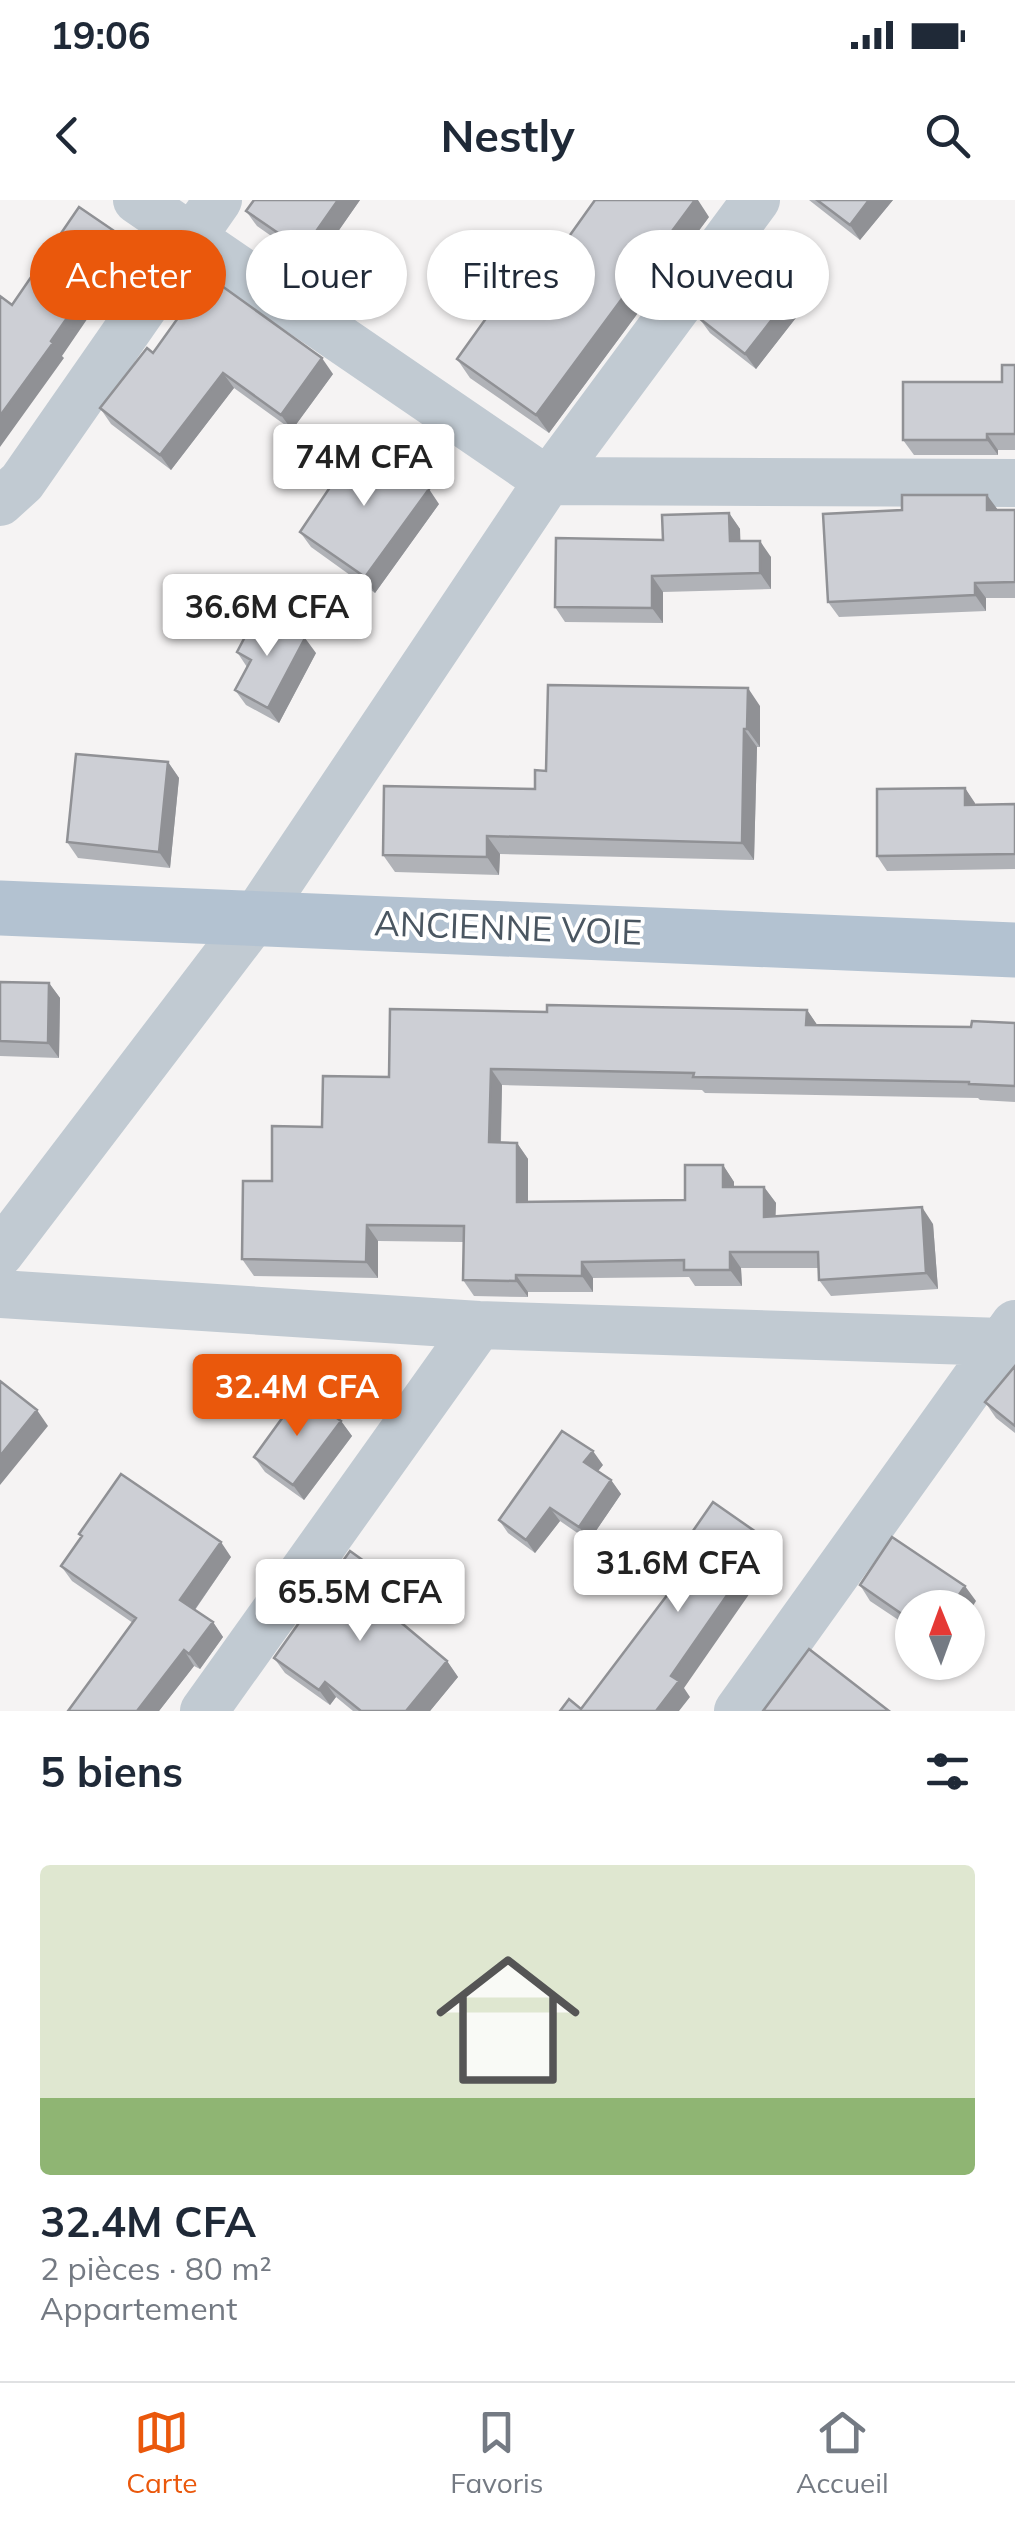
<!DOCTYPE html>
<html lang="fr">
<head>
<meta charset="utf-8">
<style>
	:root { --surface:#fff; --page:#f6f6f7; --text:#1f2937; --muted:#747a83; --line:#e0e1e3; --accent:#ea580c }
	body { margin:0; font-family:Mulish,sans-serif; background:var(--page); color:var(--text); height:100vh; display:flex; flex-direction:column; font-size:38px; white-space:nowrap }
	* { box-sizing:border-box; margin:0 }
	p { font-size:32px; color:var(--muted) }
	.icon { flex:none; width:55px; height:55px; fill:none; stroke:currentColor; stroke-width:2; stroke-linecap:round; stroke-linejoin:round }
	.map { position:relative; height:1511px; overflow:hidden }
	.sheet { display:flex; flex-direction:column; background:var(--surface); flex:1 }
	.sheet>* { flex:none }
	.banner { position:absolute; left:30px; top:30px; width:955px; height:90px; display:flex; gap:20px }
	.needle { width:65px; rotate:359deg }
	.tools { position:absolute; left:895px; top:1390px; display:grid; gap:20px }
	.tools a { display:grid; place-items:center; width:90px; height:90px; border-radius:50%; background:var(--surface); box-shadow:0 2px 8px #0004; font-size:50px }
	.price { position:absolute; translate:-50% -85px; padding:0 22px; border-radius:10px; background:#fff; color:#222; font-size:32px; line-height:65px; filter:drop-shadow(0 2px 5px #0008) }
	.price::after { content:''; position:absolute; left:50%; top:60px; width:30px; height:22px; margin-left:-15px; background:inherit; clip-path:polygon(0 0,100% 0,50% 100%) }
	.price.selected { background:var(--accent); color:#fff }
	ul { padding:0; list-style:none }
	li { display:grid; align-content:center; gap:20px; height:530px; padding:0 40px }
	li+li { border-top:2px solid var(--line) }
	li span { display:grid; place-items:center; height:310px; border-radius:10px; color:#555 }
	li>.icon { margin-inline-start:auto }
	span .icon { width:180px; height:180px; fill:#fffc; stroke-width:1 }
	li b { font-size:42px }
	h2 { display:flex; justify-content:space-between; align-items:center; height:120px; padding:0 40px; font-size:42px }
	.pill { padding:0 35px; border-radius:45px; background:var(--surface); box-shadow:0 2px 8px #0004; font-size:35px; line-height:90px }
	.pill.selected { background:var(--accent); color:#fff }
	.status { display:flex; justify-content:space-between; align-items:center; height:70px; padding:0 50px; background:var(--surface); direction:ltr }
	.status svg { height:28px; fill:currentColor }
	header { display:flex; justify-content:space-between; align-items:center; height:130px; padding:0 40px; background:var(--surface); font-size:45px; font-weight:700 }
	.dock { display:flex; justify-content:space-around; align-items:center; height:140px; border-top:2px solid var(--line); background:var(--surface); font-size:28px; color:var(--muted) }
	.dock a { display:grid; justify-items:center; gap:5px }
	.dock .selected { color:var(--accent) }
	.map>svg:first-child { display:block }
	.lines { fill:none; stroke-linecap:round; stroke-linejoin:round }
	.street { stroke:#c1cad2; stroke-width:48 }
	.primary { stroke:#b3c2d1; stroke-width:55 }
	.wall { fill:#b0b2b7 }
	.shaded-wall { fill:#909195 }
	.building { fill:#cdcfd5; stroke:#909195; stroke-width:2.5 }
	.labels { text-anchor:middle; stroke-width:8; stroke-linejoin:round; paint-order:stroke }
	.street-label { font-size:35px; fill:#4a5661; stroke:#fff }
</style>
</head>
<body>
<div class="status"><b>19:06</b><svg viewBox="0 0 49 12"><path d="M0 12V9h3v3zM5 12V6h3v6zM10 12V3h3v9zM15 12V0h3v12zM26 1h20v11H26zM47 4h2v5h-2z"/></svg></div>
<header><svg class="icon" aria-label="back" viewBox="0 0 24 24"><path d="M15 5l-7 7 7 7"/></svg>Nestly<svg class="icon" aria-label="search" viewBox="0 0 24 24"><circle cx="10" cy="10" r="6"/><path d="M15 15l6 6"/></svg></header>
<div class="map">
<svg width="1015" height="1511" viewBox="0 0 1015 1511">
	<rect width="100%" height="100%" fill="#f5f3f3"/>
	<g class="lines">
		<path class="street" d="M 137,0 L 548,281 L 1015,283
			M 0,302 L 22,282 L 218,0
			M 0,1053 L 256,717 L 548,281 L 756,0
			M 0,1094 L 479,1125 L 1002,1142
			M 204,1511 L 479,1125
			M 738,1511 L 1015,1124"/>
		<path class="primary" d="M 0,708 L 1015,750"/>
	</g>
	<path class="wall" d="M 254,0 L 360,0 L 314,66 L 257,26 L 246,11 Z
		M 809,0 L 893,0 L 860,40 Z
		M 709,17 L 549,233 L 470,178 L 457,159 L 533,87 Z
		M 813,96 L 756,169 L 710,133 L 699,118 Z
		M 153,153 L 333,174 L 292,230 L 234,188 L 171,270 L 111,224 L 100,208 Z
		M 1015,165 L 1015,250 L 998,250 L 998,255 L 914,255 L 903,240 L 1002,182 Z
		M 439,304 L 375,393 L 311,347 L 300,332 Z
		M 997,310 L 1015,310 L 1015,398 L 986,398 L 986,411 L 839,417 L 828,402 Z
		M 729,313 L 740,329 L 740,341 L 771,357 L 771,389 L 663,392 L 663,423 L 565,422 L 555,407 L 663,340 Z
		M 237,452 L 316,453 L 279,523 L 246,505 L 235,490 L 247,467 Z
		M 760,506 L 760,547 L 757,547 L 754,660 L 500,654 L 499,675 L 395,672 L 383,655 L 535,589 L 546,571 Z
		M 168,562 L 179,578 L 170,668 L 78,658 L 67,642 Z
		M 965,588 L 975,605 L 1015,604 L 1015,669 L 887,671 L 877,656 Z
		M 0,782 L 49,783 L 60,798 L 59,858 L 0,856 Z
		M 807,810 L 817,825 L 971,827 L 1015,823 L 1015,902 L 980,900 L 978,898 L 705,893 L 702,890 L 502,885 L 501,942 L 517,943 L 528,959 L 528,1001 L 685,1000 L 723,965 L 734,982 L 734,987 L 764,987 L 776,1003 L 775,1017 L 933,1024 L 938,1089 L 831,1096 L 819,1080 L 819,1068 L 741,1068 L 742,1086 L 695,1086 L 689,1077 L 593,1078 L 593,1092 L 528,1092 L 528,1097 L 474,1096 L 463,1080 L 463,1042 L 378,1041 L 378,1078 L 254,1076 L 242,1059 L 272,981 L 322,927 L 389,877 L 547,812 Z
		M 1015,1166 L 1015,1233 L 996,1218 L 985,1202 Z
		M 341,1221 L 352,1236 L 304,1300 L 265,1272 L 254,1257 Z
		M 603,1265 L 598,1271 L 611,1280 L 621,1294 L 589,1341 L 560,1321 L 535,1353 L 508,1333 L 499,1320 Z
		M 79,1334 L 231,1357 L 195,1410 L 213,1422 L 223,1437 L 200,1469 L 194,1466 L 159,1511 L 68,1511 L 133,1423 L 72,1381 L 61,1366 L 82,1337 Z
		M 396,1384 L 407,1399 L 394,1417 L 447,1461 L 458,1477 L 430,1511 L 353,1511 L 336,1497 L 330,1505 L 285,1473 L 274,1458 Z
		M 860,1385 L 976,1401 L 912,1408 L 912,1429 L 870,1401 Z"/>
	<path class="shaded-wall" d="M 338,0 L 360,0 L 314,66 L 303,50 Z
		M 695,0 L 698,0 L 709,17 L 549,233 L 536,215 Z
		M 869,0 L 893,0 L 860,40 L 850,25 Z
		M 123,37 L 133,52 L 62,156 L 64,158 L 0,247 L 0,216 Z
		M 802,81 L 813,96 L 756,169 L 745,154 Z
		M 322,158 L 333,174 L 292,230 L 281,215 Z
		M 223,173 L 234,188 L 171,270 L 160,255 Z
		M 987,234 L 998,250 L 998,255 L 987,240 Z
		M 429,289 L 439,304 L 375,393 L 365,377 Z
		M 987,295 L 998,310 L 987,310 Z
		M 729,313 L 740,329 L 741,356 L 730,341 Z
		M 760,341 L 771,357 L 771,389 L 760,373 Z
		M 652,376 L 663,392 L 663,423 L 652,408 Z
		M 975,383 L 986,398 L 986,411 L 975,395 Z
		M 305,438 L 316,453 L 279,523 L 268,508 Z
		M 748,488 L 760,506 L 760,547 L 747,529 Z
		M 744,529 L 757,547 L 754,660 L 742,643 Z
		M 168,562 L 179,578 L 170,668 L 159,652 Z
		M 965,588 L 975,603 L 975,619 L 965,605 Z
		M 487,636 L 500,654 L 499,675 L 487,657 Z
		M 49,783 L 60,798 L 59,858 L 48,843 Z
		M 807,810 L 818,826 L 806,825 Z
		M 491,869 L 502,885 L 500,959 L 489,942 Z
		M 517,943 L 528,959 L 528,1018 L 517,1002 Z
		M 723,965 L 734,982 L 734,1003 L 723,987 Z
		M 764,987 L 776,1003 L 775,1034 L 764,1017 Z
		M 922,1007 L 933,1024 L 938,1089 L 926,1073 Z
		M 367,1025 L 378,1041 L 378,1078 L 366,1062 Z
		M 730,1052 L 741,1068 L 742,1086 L 730,1070 Z
		M 582,1062 L 593,1078 L 593,1092 L 582,1076 Z
		M 516,1075 L 528,1092 L 528,1097 L 516,1081 Z
		M 37,1210 L 48,1226 L 0,1285 L 0,1256 Z
		M 341,1221 L 352,1236 L 304,1300 L 293,1285 Z
		M 593,1251 L 603,1265 L 594,1276 L 584,1262 Z
		M 611,1280 L 621,1294 L 589,1341 L 579,1327 Z
		M 550,1308 L 560,1321 L 535,1353 L 526,1340 Z
		M 766,1339 L 777,1354 L 684,1488 L 690,1497 L 679,1511 L 656,1511 L 671,1476 Z
		M 221,1342 L 231,1357 L 191,1415 L 180,1400 Z
		M 396,1384 L 407,1399 L 391,1420 L 380,1405 Z
		M 965,1386 L 976,1401 L 968,1414 L 968,1408 L 950,1408 Z
		M 213,1422 L 223,1437 L 200,1469 L 189,1454 Z
		M 184,1450 L 194,1466 L 159,1511 L 137,1511 Z
		M 447,1461 L 458,1477 L 430,1511 L 406,1511 Z
		M 325,1482 L 336,1497 L 330,1505 L 319,1490 Z"/>
	<path class="building" d="M 254,0 L 338,0 L 303,50 L 246,11 Z
		M 595,0 L 695,0 L 536,215 L 457,159 L 517,75 L 533,87 Z
		M 817,0 L 869,0 L 850,25 Z
		M 79,7 L 123,37 L 51,141 L 53,143 L 0,216 L 0,96 L 12,105 Z
		M 756,45 L 802,81 L 745,154 L 699,118 Z
		M 208,76 L 322,158 L 281,215 L 223,173 L 160,255 L 100,208 L 147,148 L 153,153 Z
		M 1002,165 L 1015,165 L 1015,234 L 987,234 L 987,240 L 903,240 L 903,182 L 1002,182 Z
		M 361,241 L 429,289 L 365,377 L 300,332 Z
		M 902,295 L 987,295 L 987,310 L 1015,310 L 1015,382 L 975,383 L 975,395 L 828,402 L 823,314 L 902,310 Z
		M 729,313 L 730,341 L 760,341 L 760,373 L 652,376 L 652,408 L 555,407 L 556,338 L 663,340 L 662,315 Z
		M 257,414 L 305,438 L 268,508 L 235,490 L 251,460 L 237,452 Z
		M 548,485 L 748,488 L 747,529 L 744,529 L 742,643 L 487,636 L 487,657 L 383,655 L 384,586 L 535,589 L 535,570 L 546,571 Z
		M 76,554 L 168,562 L 159,652 L 67,642 Z
		M 965,588 L 965,605 L 1015,604 L 1015,654 L 877,656 L 877,589 Z
		M 0,782 L 49,783 L 48,843 L 0,841 Z
		M 547,805 L 807,810 L 806,825 L 971,827 L 972,821 L 1015,823 L 1015,886 L 969,884 L 969,882 L 693,877 L 694,873 L 491,869 L 489,942 L 517,943 L 517,1002 L 685,1000 L 685,965 L 723,965 L 723,987 L 764,987 L 764,1017 L 922,1007 L 926,1073 L 819,1080 L 818,1052 L 730,1052 L 730,1070 L 684,1070 L 684,1060 L 582,1062 L 582,1076 L 516,1075 L 516,1081 L 463,1080 L 464,1026 L 367,1025 L 366,1062 L 242,1059 L 243,981 L 272,981 L 272,926 L 322,927 L 323,876 L 389,877 L 390,809 L 547,812 Z
		M 1015,1166 L 1015,1226 L 985,1202 Z
		M 0,1181 L 37,1210 L 0,1256 Z
		M 301,1192 L 341,1221 L 293,1285 L 254,1257 Z
		M 562,1231 L 593,1251 L 584,1262 L 611,1280 L 579,1327 L 550,1308 L 526,1340 L 499,1320 Z
		M 121,1274 L 221,1342 L 180,1400 L 213,1422 L 189,1454 L 184,1450 L 137,1511 L 68,1511 L 136,1418 L 61,1366 L 82,1336 L 79,1334 Z
		M 713,1302 L 766,1339 L 671,1476 L 679,1481 L 656,1511 L 560,1511 L 569,1499 L 581,1509 L 674,1386 L 661,1377 Z
		M 892,1337 L 965,1386 L 950,1408 L 912,1408 L 912,1421 L 860,1385 Z
		M 350,1351 L 396,1384 L 380,1405 L 447,1461 L 406,1511 L 361,1511 L 325,1482 L 319,1490 L 274,1458 Z
		M 809,1449 L 889,1511 L 763,1511 Z"/>
	<g class="labels">
		<g class="street-label">
			<text transform="translate(508 728) rotate(2)" y="12">ANCIENNE VOIE</text>
		</g>
	</g>
</svg>
<div class="tools">
<a><svg class="needle" viewBox="-14 -14 28 28"><path d="M0-13l5 13h-10z" fill="#e53935"/><path d="M0 13l5-13h-10z" fill="#747a83"/></svg></a>
</div>
<b class="price" style="left:364px;top:309px">74M CFA</b>
<b class="price" style="left:267px;top:459px">36.6M CFA</b>
<b class="price selected" style="left:297px;top:1239px">32.4M CFA</b>
<b class="price" style="left:678px;top:1415px">31.6M CFA</b>
<b class="price" style="left:360px;top:1444px">65.5M CFA</b>
<div class="banner">
<a class="pill selected">Acheter</a>
<a class="pill">Louer</a>
<a class="pill">Filtres</a>
<a class="pill">Nouveau</a>
</div>
</div>
<section class="sheet">
<h2>5 biens<svg class="icon" aria-label="filters" viewBox="0 0 24 24"><path d="M4 7h16M4 17h16"/><circle cx="9" cy="7" r="2"/><circle cx="15" cy="17" r="2"/></svg></h2>
<ul>
<li><span style="background:linear-gradient(#dfe7d0 75%,#8fb573 0)"><svg class="icon" aria-label="home" viewBox="0 0 24 24"><path d="M3 11l9-7 9 7M6 9v11h12V9"/></svg></span><div><b>32.4M CFA</b><p>2 pièces · 80 m²</p><p>Appartement</p></div></li>
</ul>
</section>
<nav class="dock">
<a class="selected"><svg class="icon" aria-label="map" viewBox="0 0 24 24"><path d="M3 6l6-2 6 2 6-2v14l-6 2-6-2-6 2zM9 4v14M15 6v14"/></svg>Carte</a>
<a><svg class="icon" aria-label="saved" viewBox="0 0 24 24"><path d="M7 4h10v16l-5-4-5 4z"/></svg>Favoris</a>
<a><svg class="icon" aria-label="home" viewBox="0 0 24 24"><path d="M3 11l9-7 9 7M6 9v11h12V9"/></svg>Accueil</a>
</nav>
</body>
</html>
